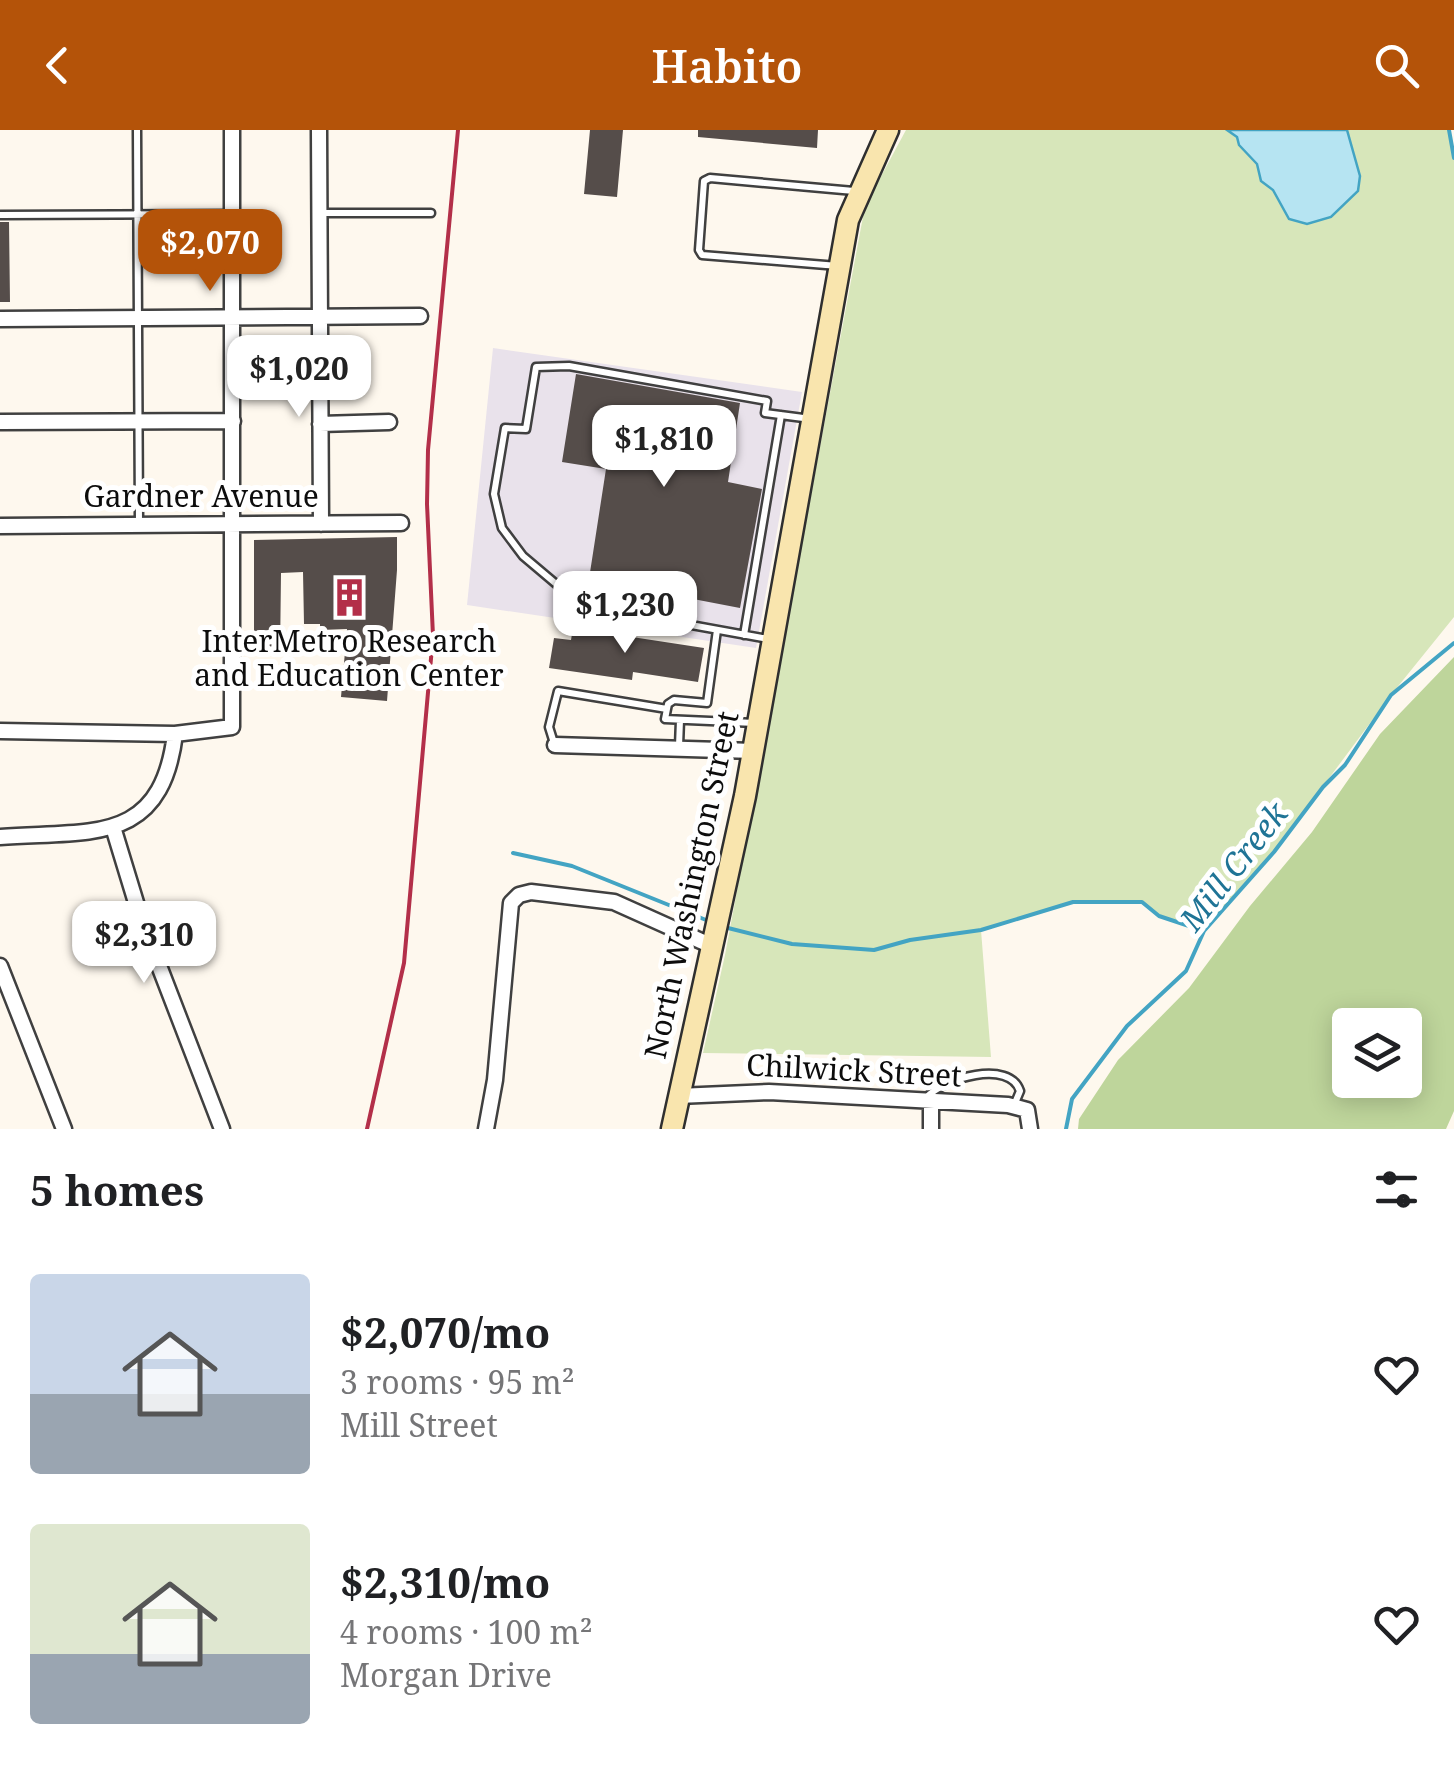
<!DOCTYPE html>
<html lang="en">
<head>
<meta charset="utf-8">
<style>
	:root { --surface:#fff; --page:#f6f6f6; --text:#202124; --muted:#757577; --accent:#b45309 }
	body { margin:0; font-family:"Noto Serif",serif; background:var(--page); color:var(--text); height:100vh; display:flex; flex-direction:column; font-size:38px; white-space:nowrap }
	* { box-sizing:border-box; margin:0 }
	p { font-size:32px; color:var(--muted) }
	.icon { flex:none; width:55px; height:55px; fill:none; stroke:currentColor; stroke-width:2; stroke-linecap:round; stroke-linejoin:round }
	.map { position:relative; height:999px; overflow:hidden }
	.side { display:flex; flex-direction:column; background:var(--surface); flex:1 }
	.side>* { flex:none }
	.controls { position:absolute; left:1332px; top:878px; display:grid; gap:20px }
	.controls a { display:grid; place-items:center; width:90px; height:90px; border-radius:10px; background:var(--surface); box-shadow:0 5px 25px #0003; font-size:50px }
	.price { position:absolute; translate:-50% -85px; padding:0 22px; border-radius:20px; background:#fff; color:#222; font-size:32px; line-height:65px; filter:drop-shadow(0 2px 5px #0008) }
	.price::after { content:''; position:absolute; left:50%; top:60px; width:30px; height:22px; margin-left:-15px; background:inherit; clip-path:polygon(0 0,100% 0,50% 100%) }
	.price.on { background:var(--accent); color:#fff }
	ul { padding:0; list-style:none }
	li { display:flex; align-items:center; gap:30px; height:250px; padding:0 30px }
	li span { display:grid; place-items:center; flex:none; width:280px; height:200px; border-radius:10px; color:#555 }
	li>.icon { margin-inline-start:auto }
	span .icon { width:120px; height:120px; fill:#fffc; stroke-width:1 }
	li b { font-size:42px }
	h2 { display:flex; justify-content:space-between; align-items:center; height:120px; padding:0 30px; font-size:42px }
	header { display:flex; justify-content:space-between; align-items:center; height:130px; padding:0 30px; background:var(--accent); color:#fff; font-size:45px; font-weight:600 }
	.map>svg:first-child { display:block }
	.industrial { fill:#e9e2eb }
	.green { fill:#d7e6ba }
	.forest { fill:#bed59b; fill-rule:evenodd }
	.water { fill:#b6e4f2; stroke:#43a4c3; stroke-width:2.5 }
	.lines { fill:none; stroke-linecap:round; stroke-linejoin:round }
	.stream { stroke:#43a4c3; stroke-width:4 }
	.building { fill:#554d4a }
	.lane-casing { stroke:#404040; stroke-width:11 }
	.street-casing { stroke:#404040; stroke-width:19 }
	.secondary-casing { stroke:#2f2f2f; stroke-width:25 }
	.lane { stroke:#fff; stroke-width:6 }
	.street { stroke:#fff; stroke-width:14 }
	.secondary { stroke:#f9e5ae; stroke-width:20 }
	.rail { stroke:#b32f49; stroke-width:4 }
	.labels { text-anchor:middle; stroke-width:10; stroke-linejoin:round; paint-order:stroke }
	.street-label { font-size:30px; fill:#0d0d0d; stroke:#fff }
	.poi-label { font-size:30px; fill:#0d0d0d; stroke:#fff }
	.water-label { font-size:32px; font-style:italic; fill:#1f7496; stroke:#fff }
</style>
</head>
<body>
<header><svg class="icon" aria-label="back" viewBox="0 0 24 24"><path d="M15 5l-7 7 7 7"/></svg>Habito<svg class="icon" aria-label="search" viewBox="0 0 24 24"><circle cx="10" cy="10" r="6"/><path d="M15 15l6 6"/></svg></header>
<div class="map">
<svg width="1454" height="999" viewBox="0 0 1454 999">
	<rect width="100%" height="100%" fill="#fef8ee"/>
	<path class="industrial" d="M 493,218 L 802,262 L 756,518 L 467,475 Z"/>
	<path class="green" d="M 906,0 L 1450,0 L 1454,21 L 1454,487 L 1391,565 L 1274,722 L 1204,801 L 1159,786 L 1142,772 L 1073,772 L 981,800 L 991,927 L 703,923 L 725,825 L 865,76 Z"/>
	<path class="forest" d="M 1454,527 L 1454,981 L 1446,999 L 1078,999 L 1079,989 L 1118,930 L 1189,858 L 1250,776 L 1312,702 L 1380,604 ZM 1350,895 L 1405,895 L 1405,950 L 1350,950 Z"/>
	<path class="water" d="M 1227,0 L 1347,0 L 1360,46 L 1358,61 L 1331,87 L 1307,94 L 1289,89 L 1273,60 L 1261,51 L 1257,34 L 1239,15 L 1237,7 Z"/>
	<g class="lines">
		<path class="stream" d="M 1449,0 L 1454,28
			M 513,723 L 572,736 L 711,792
			M 724,797 L 792,814 L 874,820 L 910,810 L 981,800 L 1073,772 L 1142,772 L 1159,786 L 1204,801
			M 1066,999 L 1072,969 L 1127,896 L 1186,841 L 1204,801 L 1274,722 L 1323,657 L 1345,635 L 1391,565 L 1454,513"/>
	</g>
	<path class="building" d="M 590,0 L 623,0 L 617,67 L 584,64 Z
		M 698,0 L 818,0 L 817,18 L 698,7 Z
		M 0,92 L 9,92 L 10,172 L 0,172 Z
		M 576,244 L 740,273 L 728,352 L 762,359 L 740,478 L 589,449 L 606,339 L 562,332 Z
		M 397,407 L 397,440 L 387,571 L 341,567 L 347,499 L 320,500 L 320,494 L 304,494 L 303,442 L 281,443 L 280,525 L 254,525 L 254,410 Z
		M 573,498 L 704,518 L 698,552 L 633,542 L 632,550 L 549,538 L 554,508 L 571,510 Z"/>
	<g class="lines">
		<defs>
			<path id="lane" d="M 137,0 L 139,394
				M 321,83 L 431,83
				M 0,85 L 231,84
				M 838,136 L 702,125 L 699,120 L 704,51 L 710,48 L 854,61
				M 717,500 L 707,573 L 674,570 L 668,574 L 665,589 L 755,593
				M 744,505 L 781,285
				M 768,509 L 581,475 L 523,426 L 502,398 L 494,364 L 505,298 L 526,299 L 536,237 L 569,236 L 767,271 L 765,283 L 811,289
				M 554,613 L 549,597 L 558,561 L 667,579
				M 679,616 L 680,590
				M 926,968 C 943,948 1010,929 1020,961 L 1015,973"/>
			<path id="street" d="M 319,0 L 321,394
				M 0,189 L 420,186
				M 0,292 L 233,291
				M 320,294 L 389,292
				M 0,396 L 401,393
				M 0,601 L 175,604 L 232,597 L 232,0
				M 555,615 L 754,621
				M 113,697 L 141,789 L 222,999
				M 0,707 C 90,700 161,717 175,604
				M 0,836 L 64,999
				M 678,966 L 769,962 L 1008,975 L 1027,980 L 1030,999
				M 931,974 L 931,999
				M 486,999 L 495,950 L 511,773 L 519,765 L 531,762 L 614,772 L 712,816"/>
			<path id="secondary" d="M 672,999 L 745,666 L 848,90 L 888,0"/>
		</defs>
		<use href="#lane" class="lane-casing"/>
		<use href="#street" class="street-casing"/>
		<use href="#secondary" class="secondary-casing"/>
		<use href="#lane" class="lane"/>
		<use href="#street" class="street"/>
		<use href="#secondary" class="secondary"/>
		<path class="rail" d="M 367,999 L 404,833 L 433,506 L 427,374 L 428,320 L 458,0"/>
	</g>
	<defs>
		<symbol id="building-bare" viewBox="-9 -9 18 18"><path d="M-4-6H4V6H1V3H-1V6H-4ZM-2.5-4.3h1.7v1.8h-1.7ZM.8-4.3h1.7v1.8H.8ZM-2.5-1h1.7V.8h-1.7ZM.8-1h1.7V.8H.8Z" fill="#b32f49" stroke="#fff" stroke-width="2.5" paint-order="stroke"/></symbol>
	</defs>
	<g fill-rule="evenodd">
		<use href="#building-bare" x="322" y="440" width="55" height="55"/>
	</g>
	<g class="labels">
		<g class="street-label">
			<text x="201" y="377">Gardner Avenue</text>
			<text transform="translate(692 755) rotate(-78)" y="10">North Washington Street</text>
			<text transform="translate(854 941) rotate(3)" y="10">Chilwick Street</text>
		</g>
		<g class="poi-label">
			<text x="349" y="522">InterMetro Research<tspan x="349" dy="34">and Education Center</tspan></text>
		</g>
		<g class="water-label">
			<text transform="translate(1234 737) rotate(-52)" y="11">Mill Creek</text>
		</g>
	</g>
</svg>
<div class="controls">
<a><svg class="icon" aria-label="layers" viewBox="0 0 24 24"><path d="M12 4l9 5-9 5-9-5zM3 14l9 5 9-5"/></svg></a>
</div>
<b class="price on" style="left:210px;top:164px">$2,070</b>
<b class="price" style="left:299px;top:290px">$1,020</b>
<b class="price" style="left:664px;top:360px">$1,810</b>
<b class="price" style="left:625px;top:526px">$1,230</b>
<b class="price" style="left:144px;top:856px">$2,310</b>
</div>
<section class="side">
<h2>5 homes<svg class="icon" aria-label="filters" viewBox="0 0 24 24"><path d="M4 7h16M4 17h16"/><circle cx="9" cy="7" r="2"/><circle cx="15" cy="17" r="2"/></svg></h2>
<ul>
<li><span style="background:linear-gradient(#c9d6e8 60%,#9aa5b1 0)"><svg class="icon" aria-label="home" viewBox="0 0 24 24"><path d="M3 11l9-7 9 7M6 9v11h12V9"/></svg></span><div><b>$2,070/mo</b><p>3 rooms · 95 m²</p><p>Mill Street</p></div><svg class="icon" aria-label="heart" viewBox="0 0 24 24"><path d="M12 20l-8-8c-3-5 5-10 8-4 3-6 11-1 8 4z"/></svg></li>
<li><span style="background:linear-gradient(#dfe7d0 65%,#9aa5b1 0)"><svg class="icon" aria-label="home" viewBox="0 0 24 24"><path d="M3 11l9-7 9 7M6 9v11h12V9"/></svg></span><div><b>$2,310/mo</b><p>4 rooms · 100 m²</p><p>Morgan Drive</p></div><svg class="icon" aria-label="heart" viewBox="0 0 24 24"><path d="M12 20l-8-8c-3-5 5-10 8-4 3-6 11-1 8 4z"/></svg></li>
</ul>
</section>
</body>
</html>
